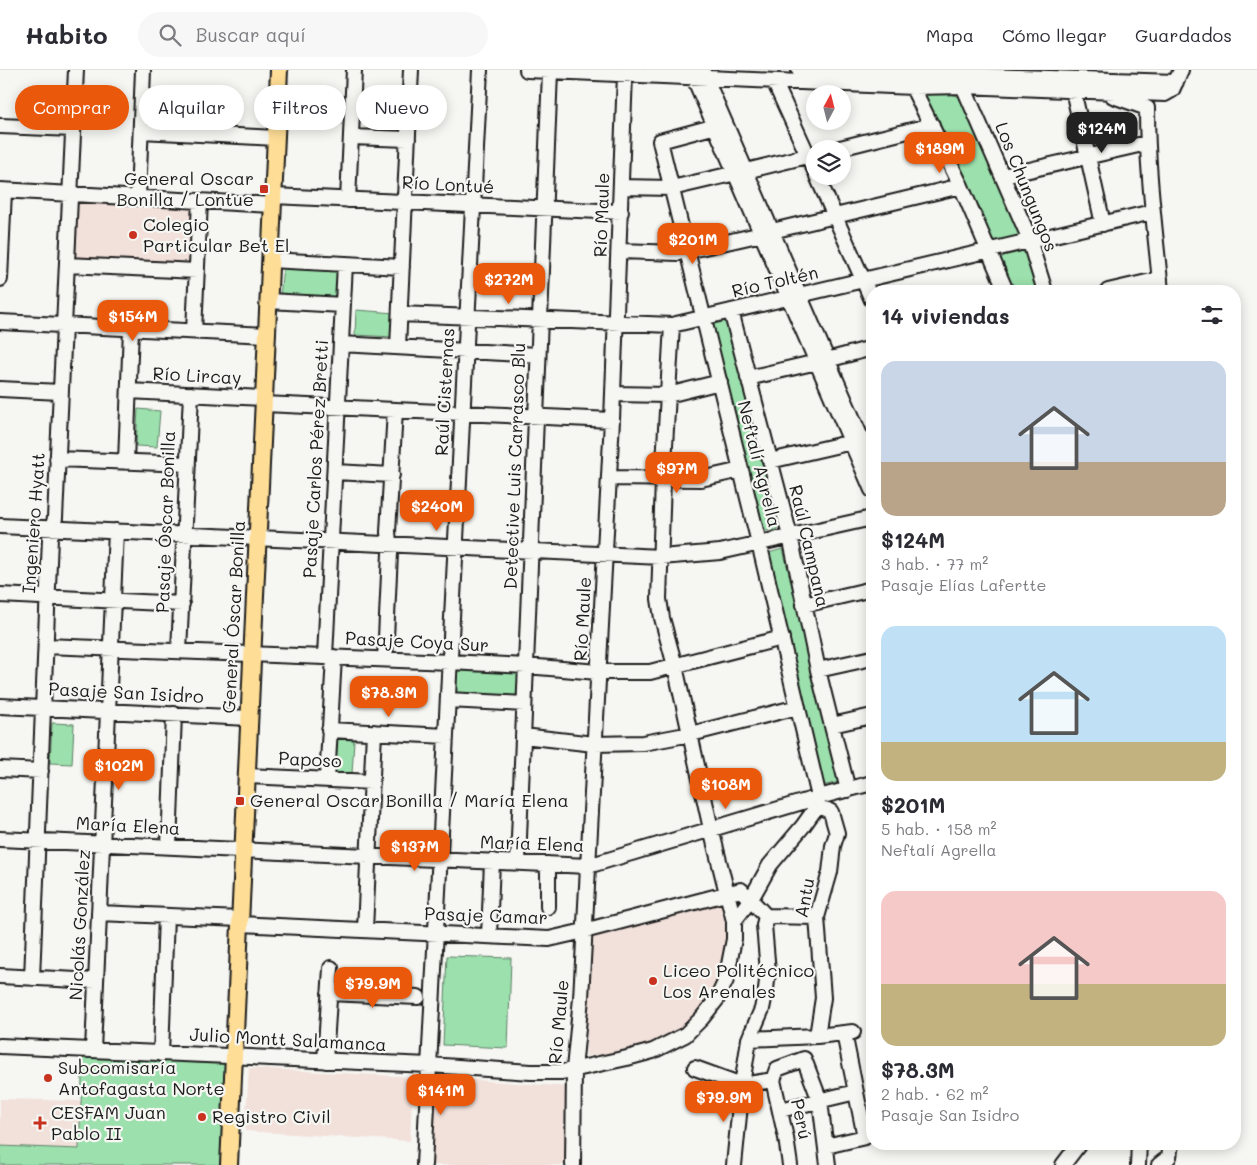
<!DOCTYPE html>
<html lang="es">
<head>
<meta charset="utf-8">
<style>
	:root { --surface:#fff; --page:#f7f7f7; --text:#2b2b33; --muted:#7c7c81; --line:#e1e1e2; --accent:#ea580c }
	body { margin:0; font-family:Mali,sans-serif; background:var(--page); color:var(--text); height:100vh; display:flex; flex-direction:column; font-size:19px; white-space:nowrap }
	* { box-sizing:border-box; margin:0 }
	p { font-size:16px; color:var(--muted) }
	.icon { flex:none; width:28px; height:28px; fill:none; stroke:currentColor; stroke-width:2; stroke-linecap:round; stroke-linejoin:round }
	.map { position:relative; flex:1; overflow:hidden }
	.side { position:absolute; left:866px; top:215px; width:375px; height:865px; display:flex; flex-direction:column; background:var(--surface); border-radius:20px; box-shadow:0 2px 12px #0003 }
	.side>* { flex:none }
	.guide { position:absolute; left:15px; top:15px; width:475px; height:45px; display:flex; gap:10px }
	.needle { width:32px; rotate:7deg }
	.tools { position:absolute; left:806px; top:15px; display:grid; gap:10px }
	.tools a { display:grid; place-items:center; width:45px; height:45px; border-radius:50%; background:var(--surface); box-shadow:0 2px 12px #0003; font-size:25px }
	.price { position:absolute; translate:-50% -42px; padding:0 11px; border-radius:10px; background:var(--accent); color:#fff; font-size:16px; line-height:32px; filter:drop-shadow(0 1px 2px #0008) }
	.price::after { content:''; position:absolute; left:50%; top:30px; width:15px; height:11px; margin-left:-8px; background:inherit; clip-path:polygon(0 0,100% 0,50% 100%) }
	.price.active { background:#222; color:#fff }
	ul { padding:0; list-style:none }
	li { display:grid; align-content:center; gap:10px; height:265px; padding:0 15px }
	li span { display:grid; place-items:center; height:155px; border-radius:15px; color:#555 }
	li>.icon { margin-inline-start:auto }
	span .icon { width:90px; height:90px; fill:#fffc; stroke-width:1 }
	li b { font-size:21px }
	h2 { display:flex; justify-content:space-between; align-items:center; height:60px; padding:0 15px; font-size:21px }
	.pill { padding:0 18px; border-radius:22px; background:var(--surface); box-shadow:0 2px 12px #0003; font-size:18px; line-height:45px }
	.pill.active { background:var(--accent); color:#fff }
	header { display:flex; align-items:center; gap:30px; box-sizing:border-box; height:70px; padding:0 25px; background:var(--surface); border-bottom:1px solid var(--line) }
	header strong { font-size:24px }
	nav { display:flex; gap:28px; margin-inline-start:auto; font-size:18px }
	.search { width:350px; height:45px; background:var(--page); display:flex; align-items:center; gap:12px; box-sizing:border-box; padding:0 18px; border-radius:28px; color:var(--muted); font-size:19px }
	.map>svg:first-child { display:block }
	.built { fill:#f2e0da }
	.park { fill:#9ce1ad; stroke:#5c7e64 }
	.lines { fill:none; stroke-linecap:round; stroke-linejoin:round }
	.minor-casing { stroke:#1c1c1c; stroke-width:18 }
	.major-casing { stroke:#1c1c1c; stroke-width:20 }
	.minor { stroke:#f6f6f2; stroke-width:14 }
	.major { stroke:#fedd96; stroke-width:16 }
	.poi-dot { fill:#c8321e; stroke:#f6f6f2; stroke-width:2 }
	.labels { text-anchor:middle; stroke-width:4.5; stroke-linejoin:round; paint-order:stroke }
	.poi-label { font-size:18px; fill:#1c1c1c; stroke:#f6f6f2; text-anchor:start }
	.street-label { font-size:18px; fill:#1c1c1c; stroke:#f6f6f2 }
</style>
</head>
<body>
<header>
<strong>Habito</strong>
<div class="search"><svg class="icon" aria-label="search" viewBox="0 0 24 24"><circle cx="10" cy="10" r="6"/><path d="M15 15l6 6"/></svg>Buscar aquí</div>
<nav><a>Mapa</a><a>Cómo llegar</a><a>Guardados</a></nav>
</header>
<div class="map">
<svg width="1257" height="1095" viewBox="0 0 1257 1095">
	<rect width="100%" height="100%" fill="#f6f6f2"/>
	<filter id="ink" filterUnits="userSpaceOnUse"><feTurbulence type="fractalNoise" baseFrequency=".02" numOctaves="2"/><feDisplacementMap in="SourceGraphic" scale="10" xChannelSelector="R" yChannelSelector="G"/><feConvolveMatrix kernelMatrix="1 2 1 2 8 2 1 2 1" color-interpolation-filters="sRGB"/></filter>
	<g filter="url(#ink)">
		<path class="built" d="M 78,132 L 192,138 L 189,197 L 75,192 Z
			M 721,833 L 730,865 L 725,896 L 713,926 L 689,955 L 658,973 L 628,983 L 586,986 L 588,869 Z
			M 249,998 L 413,1007 L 410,1071 L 245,1061 Z
			M 434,1007 L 570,1017 L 565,1095 L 430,1095 Z
			M 0,1029 L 81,1031 L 79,1079 L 0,1076 Z"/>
		<path class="park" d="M 925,23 L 951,24 L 960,27 L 1021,158 L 1018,167 C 1004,172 1000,175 988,166 L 924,26 Z
			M 1025,180 L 1039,221 L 1012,221 L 999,190 L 1005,185 Z
			M 283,196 L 337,200 L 335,230 L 280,227 Z
			M 356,240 L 395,243 L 394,267 L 355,265 Z
			M 727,248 L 780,454 L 776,460 L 767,461 L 761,458 L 711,259 L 717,250 Z
			M 138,339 L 160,341 L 157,377 L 136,376 Z
			M 783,479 L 839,712 L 822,716 L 768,483 Z
			M 457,597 L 519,600 L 518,628 L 454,625 Z
			M 52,653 L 74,654 L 72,694 L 50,693 Z
			M 335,669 L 354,670 L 352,704 L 333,703 Z
			M 447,886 L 511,888 L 508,978 L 443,975 Z
			M 83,986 L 226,993 L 220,1095 L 0,1095 L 0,1076 L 79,1079 Z"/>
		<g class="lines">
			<defs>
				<path id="minor" d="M 527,0 L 913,17 L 964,16 L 1165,24 L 1172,20 L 1181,0
					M 799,0 L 1176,12
					M 691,1 L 872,420
					M 703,2 L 872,393
					M 960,9 L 1027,163 L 1045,221
					M 909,10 L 961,116 L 1006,221
					M 774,11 L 815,101
					M 1073,20 L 1103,154
					M 1113,26 L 1147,38 C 1147,99 1155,160 1161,221
					M 0,56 L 73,59
					M 716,56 L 660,71 L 759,473 L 819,727 L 818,735 L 803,756 L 770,795 L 751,829 L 734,851
					M 141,61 L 276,68
					M 351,67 L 408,69
					M 836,79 L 932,55
					M 746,101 L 815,84
					M 817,106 L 872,230
					M 1003,106 L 1147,73
					M 621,117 L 672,118 L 736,103
					M 0,120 L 273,135
					M 273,126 L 621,142
					M 138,128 L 143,0
					M 348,130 L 354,0
					M 772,161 L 961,116
					M 620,181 L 678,183 L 762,164
					M 270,190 L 402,197
					M 67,195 L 197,201
					M 0,209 L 4,121
					M 1108,221 L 1160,209
					M 268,231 L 343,235
					M 731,241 L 790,466 L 818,600 L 848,720
					M 400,244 L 672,255 L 1152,142
					M 0,252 L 267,265
					M 194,261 L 200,131
					M 341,274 L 538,285
					M 398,277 L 411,0
					M 827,290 L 872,278
					M 748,308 L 817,292
					M 0,319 L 60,322
					M 129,321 L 264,328
					M 614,324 L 668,325 L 720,312
					M 264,334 L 612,350
					M 57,389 L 188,394
					M 770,391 L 852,372
					M 126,392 L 131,258
					M 335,402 L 392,405
					M 609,408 L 701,409 L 741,400
					M 0,456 L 661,487 L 720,482 L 872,448
					M 0,525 L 182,534
					M 804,535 L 872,519
					M 46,576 L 450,592 L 526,596 L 598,602 L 650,602 L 782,568
					M 179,581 L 191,324
					M 325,586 L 345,194
					M 385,589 L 390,483 L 388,462 L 395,340
					M 818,600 L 872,588
					M 448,630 L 524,634
					M 0,636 L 249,648
					M 832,655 L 872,646
					M 329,660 L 446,666
					M 523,666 L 594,674 L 643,673 L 691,664 L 798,637
					M 0,699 L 41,701
					M 247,706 L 372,712
					M 327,710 L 334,587
					M 0,769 L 588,796 L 819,727 L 872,713
					M 169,776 L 174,644
					M 518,792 L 550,2
					M 548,837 L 548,794
					M 99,843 L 240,849
					M 240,854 L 549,869 L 584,861 L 741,820 L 766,846 L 817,847
					M 365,860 L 374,662
					M 489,866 L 492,791
					M 0,906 L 96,911
					M 32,908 L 50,468 L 55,448 L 76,0
					M 329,923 L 418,927
					M 817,966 L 823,928 L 817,847 L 830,802 L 833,776 L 837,763 L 831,742 L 818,735
					M 749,969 L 817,966 L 853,962
					M 0,976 L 429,995 L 531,1002 L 562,1002 L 627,988 L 653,981 L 685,965 L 702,948 L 717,929 L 726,910 L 734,869 L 734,851 L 711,759 L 675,596 L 662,548 L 659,529 L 663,410 L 672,255
					M 93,980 L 116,461
					M 161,984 L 166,846
					M 325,991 L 331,898
					M 695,998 L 742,1015 L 773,1010 L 777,999 L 804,989 L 820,1031 L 828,1095
					M 773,1010 L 786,1068 L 790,1095
					M 780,1040 L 856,1022
					M 826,1076 L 865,1067 L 844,963
					M 424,1095 L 480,0
					M 573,1095 L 574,999 L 581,928 L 612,350 L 625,4
					M 734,1095 L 742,1015 L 749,969 L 762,939 L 766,919 L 768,902 L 764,855 L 766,846
					M 1063,1095 L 1079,1074
					M 1138,1095 L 1139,1074
					M 1159,1095 L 1169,1087 L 1171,1074"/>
				<path id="major" d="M 229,1095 L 279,0"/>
			</defs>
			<use href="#minor" class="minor-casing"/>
			<use href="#major" class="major-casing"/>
			<use href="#minor" class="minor"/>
			<use href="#major" class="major"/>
		</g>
	</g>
	<g class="poi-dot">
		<rect x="259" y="114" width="10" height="10" rx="2.5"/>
		<circle cx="133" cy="165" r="5"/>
		<rect x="235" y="726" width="10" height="10" rx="2.5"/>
		<circle cx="653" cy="911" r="5"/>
		<circle cx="48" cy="1008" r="5"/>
		<circle cx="202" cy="1047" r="5"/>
		<path d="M37.5 1045.5h5v5h5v5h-5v5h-5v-5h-5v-5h5z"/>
	</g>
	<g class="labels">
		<g class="poi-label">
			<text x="254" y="115" text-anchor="end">General Oscar<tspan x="254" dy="21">Bonilla / Lontue</tspan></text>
			<text x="143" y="161">Colegio<tspan x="143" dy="21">Particular Bet El</tspan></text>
			<text x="250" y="737">General Oscar Bonilla / María Elena</text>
			<text x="663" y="907">Liceo Politécnico<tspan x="663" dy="21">Los Arenales</tspan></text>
			<text x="58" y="1004">Subcomisaría<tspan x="58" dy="21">Antofagasta Norte</tspan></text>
			<text x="51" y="1049">CESFAM Juan<tspan x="51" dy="21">Pablo II</tspan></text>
			<text x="212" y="1053">Registro Civil</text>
		</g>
		<g class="street-label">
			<text transform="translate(448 115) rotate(3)" y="6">Río Lontué</text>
			<text transform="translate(1026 117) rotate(68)" y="6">Los Chungungos</text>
			<text transform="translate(602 145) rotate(-88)" y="6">Río Maule</text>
			<text transform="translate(775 212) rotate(-13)" y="6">Río Toltén</text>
			<text transform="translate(197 306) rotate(3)" y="6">Río Lircay</text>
			<text transform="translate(445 322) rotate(-87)" y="6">Raúl Cisternas</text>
			<text transform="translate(316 389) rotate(-87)" y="6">Pasaje Carlos Pérez Bretti</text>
			<text transform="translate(759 394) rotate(76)" y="6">Neftalí Agrella</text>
			<text transform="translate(515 396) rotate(-88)" y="6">Detective Luis Carrasco Blu</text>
			<text transform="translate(166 452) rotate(-88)" y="6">Pasaje Óscar Bonilla</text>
			<text transform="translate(34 453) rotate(-86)" y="6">Ingeniero Hyatt</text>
			<text transform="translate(809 476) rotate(77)" y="6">Raúl Campana</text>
			<text transform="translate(234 547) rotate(-87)" y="6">General Óscar Bonilla</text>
			<text transform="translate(583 549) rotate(-87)" y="6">Río Maule</text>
			<text transform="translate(417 572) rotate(3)" y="6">Pasaje Coya Sur</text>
			<text transform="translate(126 623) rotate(3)" y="6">Pasaje San Isidro</text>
			<text transform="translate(310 690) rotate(3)" y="6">Paposo</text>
			<text transform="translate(128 756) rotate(3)" y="6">María Elena</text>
			<text transform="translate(532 774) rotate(2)" y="6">María Elena</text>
			<text transform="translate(805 828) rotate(-79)" y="6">Antu</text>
			<text transform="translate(486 846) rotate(2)" y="6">Pasaje Camar</text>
			<text transform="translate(80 855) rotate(-87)" y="6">Nicolás González</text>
			<text transform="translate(559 952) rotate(-85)" y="6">Río Maule</text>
			<text transform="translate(288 970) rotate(3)" y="6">Julio Montt Salamanca</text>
			<text transform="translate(801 1049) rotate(78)" y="6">Perú</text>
		</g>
	</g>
</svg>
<div class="tools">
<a><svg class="needle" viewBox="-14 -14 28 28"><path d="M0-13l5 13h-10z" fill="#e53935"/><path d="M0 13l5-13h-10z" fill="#7c7c81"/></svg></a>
<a><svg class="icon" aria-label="layers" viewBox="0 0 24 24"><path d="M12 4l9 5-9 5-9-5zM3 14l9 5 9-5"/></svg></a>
</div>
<b class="price active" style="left:1102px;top:84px">$124M</b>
<b class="price" style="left:940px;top:104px">$189M</b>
<b class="price" style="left:693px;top:195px">$201M</b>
<b class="price" style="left:509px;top:235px">$272M</b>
<b class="price" style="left:133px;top:272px">$154M</b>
<b class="price" style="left:677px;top:424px">$97M</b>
<b class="price" style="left:437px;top:462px">$240M</b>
<b class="price" style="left:389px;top:648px">$78.3M</b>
<b class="price" style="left:119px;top:721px">$102M</b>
<b class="price" style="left:726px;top:740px">$108M</b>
<b class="price" style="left:415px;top:802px">$137M</b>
<b class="price" style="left:373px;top:939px">$79.9M</b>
<b class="price" style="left:441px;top:1046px">$141M</b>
<b class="price" style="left:724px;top:1053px">$79.9M</b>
<div class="guide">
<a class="pill active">Comprar</a>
<a class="pill">Alquilar</a>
<a class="pill">Filtros</a>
<a class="pill">Nuevo</a>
</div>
<section class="side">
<h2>14 viviendas<svg class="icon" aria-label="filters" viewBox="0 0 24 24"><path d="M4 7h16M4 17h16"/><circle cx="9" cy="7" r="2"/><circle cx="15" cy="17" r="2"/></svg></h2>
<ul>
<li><span style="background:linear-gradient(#c9d6e8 65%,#b9a48a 0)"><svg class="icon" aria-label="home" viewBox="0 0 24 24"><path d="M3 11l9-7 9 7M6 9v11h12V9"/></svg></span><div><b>$124M</b><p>3 hab. · 77 m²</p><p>Pasaje Elías Lafertte</p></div></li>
<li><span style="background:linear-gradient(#bfe0f5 75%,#c2b280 0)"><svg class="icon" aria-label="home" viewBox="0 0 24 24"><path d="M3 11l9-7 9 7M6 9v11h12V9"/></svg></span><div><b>$201M</b><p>5 hab. · 158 m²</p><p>Neftalí Agrella</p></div></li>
<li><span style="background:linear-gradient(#f6c9c9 60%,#c2b280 0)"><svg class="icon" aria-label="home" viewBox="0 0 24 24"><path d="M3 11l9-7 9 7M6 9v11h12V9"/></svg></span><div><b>$78.3M</b><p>2 hab. · 62 m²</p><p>Pasaje San Isidro</p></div></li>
</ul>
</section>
</div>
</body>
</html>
